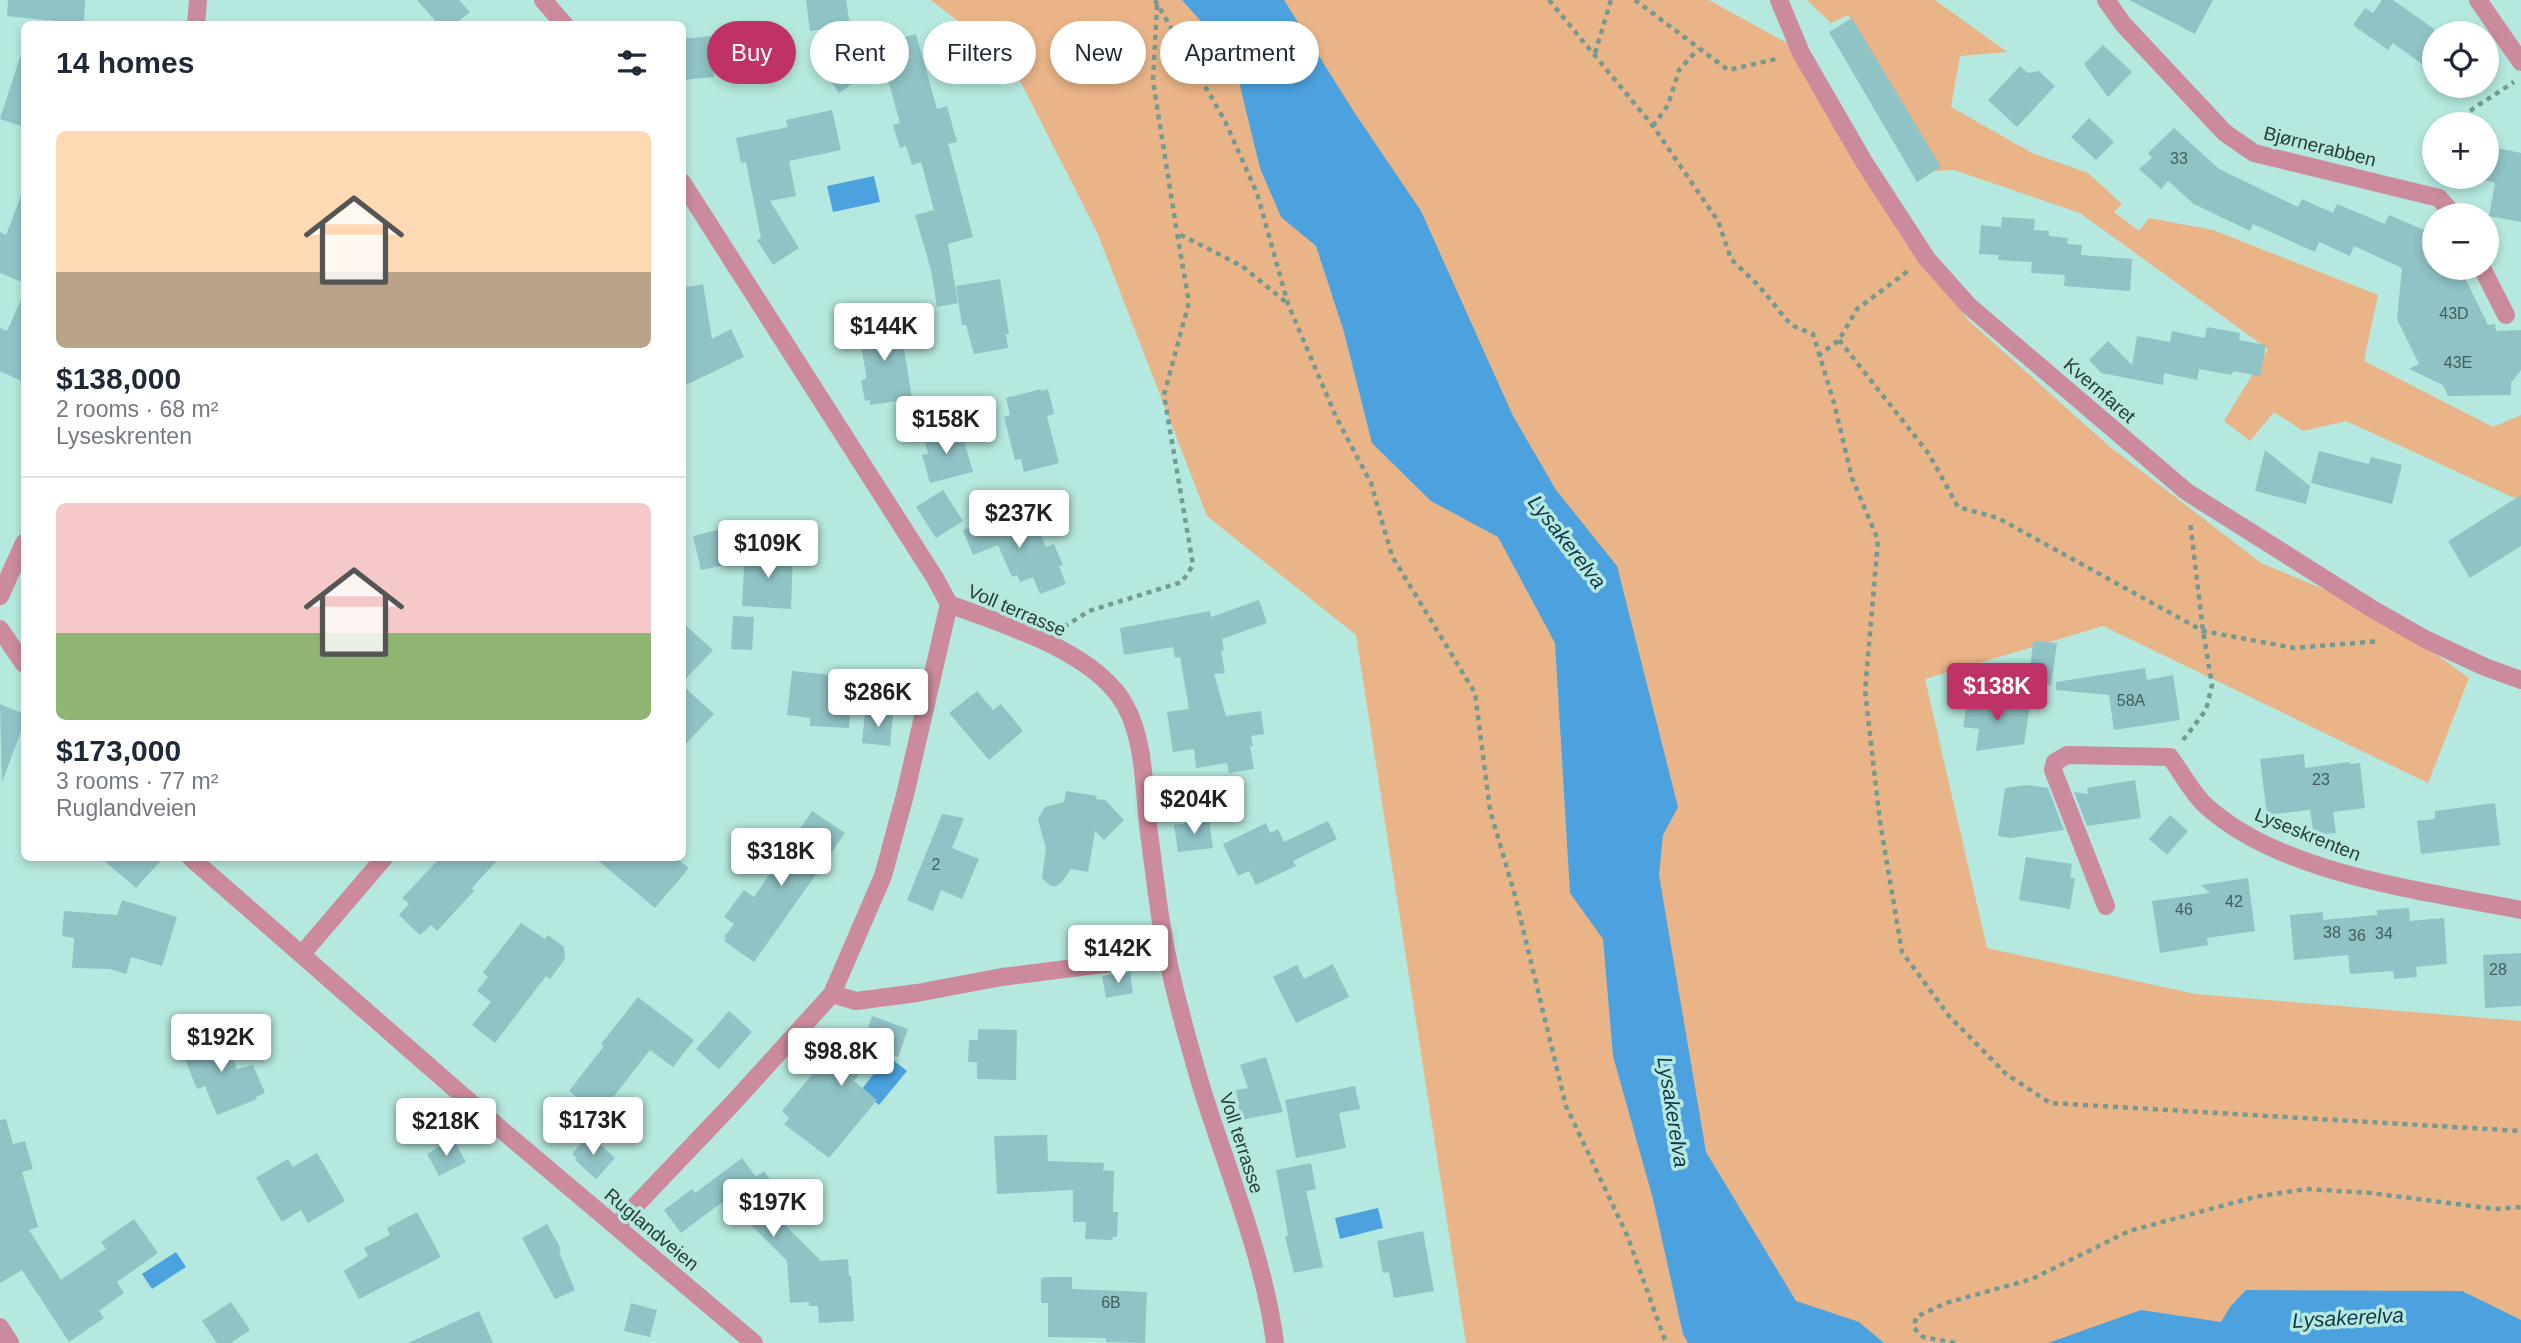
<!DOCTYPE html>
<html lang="en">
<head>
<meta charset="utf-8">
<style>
	:root { --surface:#fff; --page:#f6f6f7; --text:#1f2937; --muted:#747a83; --line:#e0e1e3; --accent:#be3268 }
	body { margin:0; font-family:Helvetica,sans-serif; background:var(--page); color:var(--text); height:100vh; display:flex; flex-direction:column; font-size:26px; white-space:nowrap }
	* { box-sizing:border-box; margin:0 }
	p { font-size:23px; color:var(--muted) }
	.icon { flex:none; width:38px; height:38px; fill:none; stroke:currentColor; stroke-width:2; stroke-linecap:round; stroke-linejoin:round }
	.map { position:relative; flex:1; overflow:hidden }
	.side { position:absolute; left:21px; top:21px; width:665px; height:840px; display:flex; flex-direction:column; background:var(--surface); border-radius:10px; box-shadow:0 4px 10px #0003 }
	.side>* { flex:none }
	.banner { position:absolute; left:707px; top:21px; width:665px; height:63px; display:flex; gap:14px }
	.fabs { position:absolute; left:2422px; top:21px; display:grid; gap:14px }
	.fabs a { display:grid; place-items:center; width:77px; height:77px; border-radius:50%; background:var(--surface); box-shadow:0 4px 10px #0003; font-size:35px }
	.price { position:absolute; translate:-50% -60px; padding:0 16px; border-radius:7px; background:#fff; color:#222; font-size:23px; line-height:46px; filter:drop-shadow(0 2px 4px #0008) }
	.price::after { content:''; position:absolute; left:50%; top:42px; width:21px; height:16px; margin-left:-10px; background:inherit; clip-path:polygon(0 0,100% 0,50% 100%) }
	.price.on { background:var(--accent); color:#fff }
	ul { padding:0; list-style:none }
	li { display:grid; align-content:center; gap:14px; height:371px; padding:0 35px }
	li+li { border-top:2px solid var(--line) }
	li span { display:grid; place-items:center; height:217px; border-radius:10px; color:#555 }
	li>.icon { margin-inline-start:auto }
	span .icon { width:126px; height:126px; fill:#fffc; stroke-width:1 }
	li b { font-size:30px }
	h2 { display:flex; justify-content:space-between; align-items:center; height:84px; padding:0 35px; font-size:30px }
	.chip { padding:0 24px; border-radius:32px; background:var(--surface); box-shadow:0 4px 10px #0003; font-size:24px; line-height:63px }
	.chip.on { background:var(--accent); color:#fff }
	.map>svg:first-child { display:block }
	.green { fill:#e9b487 }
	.water { fill:#4ca2de }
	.building { fill:#90c3c6 }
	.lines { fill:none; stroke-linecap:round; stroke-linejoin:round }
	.path { stroke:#759a92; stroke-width:4.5; stroke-dasharray:5 5; stroke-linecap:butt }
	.minor { stroke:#cc8b9c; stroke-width:18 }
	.labels { text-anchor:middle; stroke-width:7; stroke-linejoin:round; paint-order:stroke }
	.number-label { font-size:16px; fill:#435e5c }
	.street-label { font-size:19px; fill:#293d39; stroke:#b5e8de }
	.water-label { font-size:21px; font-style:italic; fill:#10354d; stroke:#b5e8de }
</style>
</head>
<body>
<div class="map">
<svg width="2521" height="1343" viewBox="0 0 2521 1343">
	<rect width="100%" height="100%" fill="#b5e8de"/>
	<path class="green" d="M 931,0 L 1709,0 L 1796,48 L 1864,162 L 1967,319 L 2109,446 L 2261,563 L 2374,610 L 2469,678 L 2428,783 L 2103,626 L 1925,679 L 1987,948 L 2195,994 L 2521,1021 L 2521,1343 L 1466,1343 L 1356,635 L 1207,516 L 1097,232 L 1011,63 Z
		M 1807,0 L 1935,0 L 2007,52 L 1960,56 L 1951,107 L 2032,153 L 2088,173 L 2122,204 L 2114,212 L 2139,231 L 2149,218 L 2213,230 L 2378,295 L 2364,361 L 2493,427 L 2521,415 L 2521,501 L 2346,421 L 2303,431 L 2274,412 L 2250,441 L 2224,421 L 2268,349 L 2080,213 L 1954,170 L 1934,171 L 1848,15 L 1831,23 Z"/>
	<path class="water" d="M 1182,0 L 1284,0 L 1354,112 L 1421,211 L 1513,416 L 1556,490 L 1617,566 L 1678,807 L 1663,835 L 1659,875 L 1706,1152 L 1796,1301 L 1859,1322 L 1884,1343 L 1688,1343 L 1683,1334 L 1653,1199 L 1613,1056 L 1603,939 L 1570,893 L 1555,643 L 1498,537 L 1431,501 L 1372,443 L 1344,332 L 1316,246 L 1281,217 L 1260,168 L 1233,57 Z
		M 874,176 L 880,202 L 833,212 L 827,186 Z
		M 888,1056 L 907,1071 L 879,1105 L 861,1090 Z
		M 1378,1208 L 1383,1228 L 1340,1239 L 1335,1218 Z
		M 176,1252 L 186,1267 L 152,1289 L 142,1274 Z
		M 2246,1290 L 2462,1291 L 2521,1320 L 2521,1343 L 2048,1343 L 2141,1310 L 2221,1322 L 2230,1307 Z"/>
	<path class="building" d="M 8,0 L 85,0 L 84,24 L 7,16 Z
		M 417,0 L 459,0 L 470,12 L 455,24 L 438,24 Z
		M 806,0 L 846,0 L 850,25 L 810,31 Z
		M 2129,0 L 2213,0 L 2195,34 Z
		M 2382,0 L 2393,0 L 2434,29 L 2434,73 L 2393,43 L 2388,50 L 2353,25 L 2365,8 L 2373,13 Z
		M 1852,18 L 1941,167 L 1917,182 L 1829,32 Z
		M 916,34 L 937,109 L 947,106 L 957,142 L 948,144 L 973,237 L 948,244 L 958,303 L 937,307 L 931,270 L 915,215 L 934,210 L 921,162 L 912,165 L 906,146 L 900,148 L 893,125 L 900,123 L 888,80 L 878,83 L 874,68 L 839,93 L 823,70 L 843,55 Z
		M 711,36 L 714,77 L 682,80 L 682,39 Z
		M 2103,45 L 2132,72 L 2108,97 L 2084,64 Z
		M 21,54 L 24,55 L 24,127 L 0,119 Z
		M 2020,66 L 2028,73 L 2039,71 L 2055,86 L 2017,127 L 1988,100 Z
		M 832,110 L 841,150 L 789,161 L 796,196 L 770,201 L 799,248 L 773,265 L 757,240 L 761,238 L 746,162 L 741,163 L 736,138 L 788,127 L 786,120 Z
		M 2089,118 L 2114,142 L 2096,160 L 2071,137 Z
		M 2174,128 L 2219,169 L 2298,207 L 2302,199 L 2333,213 L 2337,204 L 2385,224 L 2389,215 L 2434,234 L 2434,268 L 2460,268 L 2488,325 L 2495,324 L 2496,331 L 2521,330 L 2521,370 L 2511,383 L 2511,395 L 2448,396 L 2443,385 L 2409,369 L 2419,364 L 2397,319 L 2402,268 L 2354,246 L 2350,256 L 2319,242 L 2315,252 L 2253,224 L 2250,231 L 2194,204 L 2168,181 L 2161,189 L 2139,169 L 2152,158 L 2148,153 Z
		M 2492,147 L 2521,153 L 2521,222 L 2489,216 L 2495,183 L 2485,180 Z
		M 22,193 L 24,193 L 24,283 L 0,273 L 0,232 L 6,235 Z
		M 2002,217 L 2035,219 L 2034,230 L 2049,231 L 2049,236 L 2068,238 L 2067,244 L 2082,245 L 2081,255 L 2132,259 L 2130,291 L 2064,286 L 2065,275 L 2031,273 L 2032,262 L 1998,260 L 1999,255 L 1979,254 L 1981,225 L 2001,227 Z
		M 1000,279 L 1009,334 L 1006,334 L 1008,348 L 974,354 L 966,325 L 962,325 L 956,286 Z
		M 703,284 L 712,339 L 731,329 L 744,357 L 682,387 L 682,288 Z
		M 24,293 L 24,382 L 0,371 L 0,328 L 7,331 Z
		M 899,318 L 912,399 L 870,405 L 870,400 L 865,401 L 861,380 L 866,379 L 866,374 L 858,328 L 863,328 L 862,324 Z
		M 2207,327 L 2240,333 L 2239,340 L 2266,345 L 2260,376 L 2233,371 L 2232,375 L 2199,369 L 2197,380 L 2164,373 L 2163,385 L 2101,373 L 2089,360 L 2108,341 L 2132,365 L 2137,336 L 2170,342 L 2172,331 L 2205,338 Z
		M 1041,389 L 1041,391 L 1048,389 L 1054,414 L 1047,416 L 1059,463 L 1024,472 L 1021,459 L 1015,460 L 1004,417 L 1010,415 L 1006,398 Z
		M 960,427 L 973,472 L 930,483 L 922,455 L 928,454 L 924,437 Z
		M 2265,450 L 2310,486 L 2306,504 L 2255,491 Z
		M 2319,451 L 2369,464 L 2371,457 L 2402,465 L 2392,504 L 2311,483 Z
		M 943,490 L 963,521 L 936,538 L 916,507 Z
		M 2521,495 L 2521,546 L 2470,578 L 2448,541 Z
		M 1016,509 L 1023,528 L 1036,523 L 1046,547 L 1054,544 L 1063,565 L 1059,566 L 1066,584 L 1040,594 L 1033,577 L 1020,582 L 1017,575 L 1012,577 L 998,545 L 973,555 L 963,530 Z
		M 722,529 L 730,564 L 701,570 L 693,536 Z
		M 745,549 L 793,554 L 791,609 L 742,606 Z
		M 1259,600 L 1267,623 L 1222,639 L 1224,650 L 1221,651 L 1225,673 L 1214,674 L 1226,716 L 1261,711 L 1264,734 L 1251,736 L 1253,746 L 1250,746 L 1254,769 L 1229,773 L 1227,763 L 1196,768 L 1194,749 L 1173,752 L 1167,712 L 1189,709 L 1180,657 L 1175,658 L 1173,647 L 1124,655 L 1120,628 L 1210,611 L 1211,617 Z
		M 733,616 L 754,617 L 752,650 L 731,649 Z
		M 682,622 L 713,650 L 682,683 Z
		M 2033,641 L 2057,643 L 2051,685 L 2029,683 Z
		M 2145,668 L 2147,680 L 2173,675 L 2180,720 L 2114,730 L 2109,695 L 2056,690 L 2056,682 Z
		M 792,671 L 853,677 L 849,728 L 810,726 L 810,718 L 787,715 Z
		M 682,685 L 714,714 L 682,748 Z
		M 977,691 L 993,710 L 1001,704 L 1023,731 L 989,760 L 949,713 Z
		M 1968,697 L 2030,706 L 2024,744 L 1976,751 L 1979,729 L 1963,727 Z
		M 0,704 L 24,714 L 24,723 L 2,782 Z
		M 865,712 L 893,715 L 890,746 L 862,743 Z
		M 2304,754 L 2305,768 L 2349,762 L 2350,764 L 2360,763 L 2365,808 L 2333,812 L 2336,833 L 2314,835 L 2310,810 L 2267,815 L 2260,759 Z
		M 2135,780 L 2141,818 L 2087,826 L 2074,792 L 2088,794 L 2087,788 Z
		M 2028,785 L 2048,788 L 2064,830 L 2011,838 L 1998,836 L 2005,788 Z
		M 1066,791 L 1097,796 L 1096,799 L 1105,800 L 1124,820 L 1104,840 L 1095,831 L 1088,872 L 1071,869 L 1062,882 L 1056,886 L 1051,886 L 1042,878 L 1046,849 L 1038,819 L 1045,807 L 1064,802 Z
		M 2495,803 L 2500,845 L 2421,854 L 2417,821 L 2435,819 L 2435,811 Z
		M 812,811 L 845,833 L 754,962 L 724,941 L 726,938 L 724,937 L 734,924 L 724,917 L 744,890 L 754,897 Z
		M 942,814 L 964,818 L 952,848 L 979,859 L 962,899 L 941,890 L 933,911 L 907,900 Z
		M 2170,815 L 2188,831 L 2167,855 L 2149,839 Z
		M 1209,820 L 1213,848 L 1178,852 L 1174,825 Z
		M 1328,821 L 1337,839 L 1293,861 L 1296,866 L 1256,885 L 1249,871 L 1238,876 L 1223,844 L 1266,823 L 1270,833 L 1278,829 L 1284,842 Z
		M 2026,857 L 2072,864 L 2070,878 L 2075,878 L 2070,909 L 2019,900 Z
		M 101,858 L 163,858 L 136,888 Z
		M 440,858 L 499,858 L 472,888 L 474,891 L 437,931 L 431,925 L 420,935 L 399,915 L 409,904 L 402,898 Z
		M 595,858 L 676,858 L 689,868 L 655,908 Z
		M 2248,878 L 2255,931 L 2207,938 L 2208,945 L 2160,953 L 2152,901 L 2210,893 L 2201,885 Z
		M 122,900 L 177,917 L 162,966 L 131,957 L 126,974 L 110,969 L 72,968 L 74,938 L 62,936 L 64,911 L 117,915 Z
		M 2409,908 L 2410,921 L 2444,918 L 2447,964 L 2416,967 L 2417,977 L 2394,979 L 2393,971 L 2350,974 L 2348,955 L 2294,960 L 2290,915 L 2323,912 L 2323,920 L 2377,915 L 2377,910 Z
		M 521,923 L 545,939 L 548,935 L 564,947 L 565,959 L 550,979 L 546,976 L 495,1043 L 472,1025 L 491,1002 L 477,991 L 488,977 L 483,972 Z
		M 2521,953 L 2521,1006 L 2485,1008 L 2483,955 Z
		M 1333,964 L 1349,997 L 1296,1023 L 1273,977 L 1297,965 L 1304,979 Z
		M 1130,972 L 1133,993 L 1106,998 L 1102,976 Z
		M 638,997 L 694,1040 L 673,1067 L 650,1050 L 600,1114 L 569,1091 L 604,1046 L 601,1044 Z
		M 729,1011 L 752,1032 L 719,1069 L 696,1049 Z
		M 872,1016 L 908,1029 L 898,1057 L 879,1050 L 854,1081 L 877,1100 L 829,1158 L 784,1124 L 789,1118 L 782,1111 L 844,1036 L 853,1043 L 859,1035 L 865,1037 Z
		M 978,1029 L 1017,1030 L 1016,1080 L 977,1079 L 977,1062 L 968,1062 L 969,1040 L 978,1040 Z
		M 222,1031 L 237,1069 L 253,1065 L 265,1093 L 256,1097 L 257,1099 L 217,1115 L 205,1086 L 197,1089 L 180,1047 Z
		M 1266,1057 L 1283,1112 L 1241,1120 L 1236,1090 L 1248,1088 L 1240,1065 Z
		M 1355,1086 L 1360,1109 L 1339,1113 L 1346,1148 L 1296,1158 L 1285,1100 Z
		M 6,1119 L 13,1144 L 25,1141 L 33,1169 L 22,1172 L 38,1227 L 29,1230 L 61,1280 L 106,1249 L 101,1242 L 134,1219 L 158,1253 L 117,1282 L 124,1293 L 99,1311 L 104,1318 L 69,1342 L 22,1270 L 0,1283 L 0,1120 Z
		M 589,1134 L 615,1158 L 596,1179 L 575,1160 L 577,1158 L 572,1154 Z
		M 1047,1135 L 1048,1161 L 1104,1163 L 1103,1170 L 1114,1171 L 1113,1212 L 1118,1212 L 1117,1237 L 1112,1237 L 1113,1240 L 1085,1239 L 1086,1222 L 1073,1222 L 1073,1190 L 997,1194 L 994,1136 Z
		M 453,1139 L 466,1162 L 439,1176 L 427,1154 Z
		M 317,1153 L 345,1201 L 308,1223 L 301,1210 L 282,1222 L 256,1178 L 288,1159 L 293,1167 Z
		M 742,1158 L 756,1177 L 764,1171 L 776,1188 L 769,1194 L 778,1207 L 772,1212 L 821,1261 L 848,1259 L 849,1276 L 851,1276 L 854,1321 L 819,1323 L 818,1306 L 809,1306 L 809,1302 L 790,1303 L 787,1261 L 744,1218 L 740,1221 L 725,1200 L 681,1233 L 664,1210 L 692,1189 L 695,1193 Z
		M 1311,1163 L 1316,1189 L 1306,1191 L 1323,1267 L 1294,1273 L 1285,1236 L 1288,1235 L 1276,1170 Z
		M 417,1212 L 441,1257 L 359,1299 L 344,1271 L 368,1256 L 364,1248 L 390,1235 L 387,1228 Z
		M 547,1224 L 559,1245 L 561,1251 L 559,1252 L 575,1290 L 555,1299 L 522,1238 Z
		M 1423,1231 L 1434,1291 L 1394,1298 L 1389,1272 L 1383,1273 L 1377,1241 Z
		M 1049,1277 L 1072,1277 L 1072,1289 L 1147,1292 L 1145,1343 L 1106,1342 L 1106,1338 L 1048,1337 L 1048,1303 L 1041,1303 L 1041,1278 Z
		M 231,1302 L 250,1330 L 231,1343 L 217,1343 L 202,1321 Z
		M 631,1303 L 657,1310 L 650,1337 L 624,1331 Z
		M 479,1311 L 493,1343 L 408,1343 Z"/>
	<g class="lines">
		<path class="path" d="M 1155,0 L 1224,119 L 1257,193 L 1288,304 L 1337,419 L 1371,483 L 1392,556 L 1475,693 L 1490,810 L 1514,892 L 1566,1106 L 1627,1235 L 1666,1343
			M 1549,0 L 1653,126 L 1718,221 L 1731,259 L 1759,286 L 1791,325 L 1813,334 L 1834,403 L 1852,478 L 1878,540 L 1865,691 L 1880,822 L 1902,952 L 1949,1016 L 2006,1074 L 2050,1103 L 2521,1131
			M 1635,0 L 1728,70 L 1780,58
			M 1157,5 L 1153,81 L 1177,233
			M 1595,53 L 1611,0
			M 2455,124 L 2474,108 L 2514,82
			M 1653,126 L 1668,105 L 1679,70 L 1698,49
			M 1839,340 L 1929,454 L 1958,507 L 1998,518 L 2203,631 L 2294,648 L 2380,641
			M 1818,356 L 1839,340 L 1857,309 L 1908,271
			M 1064,627 L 1089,611 L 1182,582 L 1193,565 L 1164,395 L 1189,302 L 1177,233 L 1242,266 L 1287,303
			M 2183,740 L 2206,710 L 2212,685 L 2203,631 L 2190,521
			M 1955,1343 L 1923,1337 L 1914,1328 L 1916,1317 L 1946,1303 L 2032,1279 L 2129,1231 L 2255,1197 L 2306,1189 L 2371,1193 L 2495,1209 L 2521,1207"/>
		<path class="minor" d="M 543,0 L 564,24
			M 1779,0 L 1801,53 L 1864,162 L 1927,259 L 1969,306 L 2187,492 L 2374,610 L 2427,640 L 2485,667 L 2521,680
			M 2106,0 L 2123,24 L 2225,133 L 2254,153 L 2439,198 L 2454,215
			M 2478,0 L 2521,62
			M 196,24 L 198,0
			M 682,182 L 935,578 L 949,604 C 1004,625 1095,651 1125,705 C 1147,745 1143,797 1150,840 C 1155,878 1159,918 1167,955 C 1176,1000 1189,1045 1202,1089 C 1227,1169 1265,1261 1275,1343
			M 2482,268 L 2506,315
			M 0,596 L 24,543
			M 0,629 L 24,664
			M 191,858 L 503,1131 L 754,1343
			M 2106,906 L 2053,770 L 2055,762 L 2067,755 L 2170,757 C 2181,772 2191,791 2204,804 C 2280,875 2422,890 2521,910
			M 302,954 L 384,858
			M 832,994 L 856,1001 L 917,993 L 1002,977 L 1167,956
			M 616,1226 L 733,1103 L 832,994 L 883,876 L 905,795 L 949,604
			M 0,1327 L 10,1343"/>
	</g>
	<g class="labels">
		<g class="number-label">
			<text x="2179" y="164">33</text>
			<text x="2454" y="319">43D</text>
			<text x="2458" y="368">43E</text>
			<text x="2131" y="706">58A</text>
			<text x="2321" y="785">23</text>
			<text x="936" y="870">2</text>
			<text x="2234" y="907">42</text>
			<text x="2184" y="915">46</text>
			<text x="2332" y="938">38</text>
			<text x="2384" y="939">34</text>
			<text x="2357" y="941">36</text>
			<text x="2498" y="975">28</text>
			<text x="1111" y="1308">6B</text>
		</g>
		<g class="street-label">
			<text transform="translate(2320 146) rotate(14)" y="7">Bjørnerabben</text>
			<text transform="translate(2100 390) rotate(41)" y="7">Kvernfaret</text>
			<text transform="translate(1017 610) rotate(23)" y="7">Voll terrasse</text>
			<text transform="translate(2308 834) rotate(22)" y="7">Lyseskrenten</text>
			<text transform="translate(1242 1143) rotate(72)" y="7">Voll terrasse</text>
			<text transform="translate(652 1229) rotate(40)" y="7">Ruglandveien</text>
		</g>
		<g class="water-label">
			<text transform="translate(1567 542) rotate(52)" y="7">Lysakerelva</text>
			<text transform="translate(1673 1112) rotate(81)" y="7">Lysakerelva</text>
			<text transform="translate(2348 1318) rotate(-3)" y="7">Lysakerelva</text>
		</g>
	</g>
</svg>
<div class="fabs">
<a><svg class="icon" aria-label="locate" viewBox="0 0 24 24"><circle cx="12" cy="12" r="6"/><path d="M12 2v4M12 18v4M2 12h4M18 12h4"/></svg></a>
<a>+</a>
<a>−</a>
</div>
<b class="price" style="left:884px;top:363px">$144K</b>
<b class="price" style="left:946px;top:456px">$158K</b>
<b class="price" style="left:1019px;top:550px">$237K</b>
<b class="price" style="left:768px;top:580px">$109K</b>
<b class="price on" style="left:1997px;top:723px">$138K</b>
<b class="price" style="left:878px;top:729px">$286K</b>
<b class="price" style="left:1194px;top:836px">$204K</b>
<b class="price" style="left:781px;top:888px">$318K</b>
<b class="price" style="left:1118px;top:985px">$142K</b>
<b class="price" style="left:221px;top:1074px">$192K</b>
<b class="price" style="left:841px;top:1088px">$98.8K</b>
<b class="price" style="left:593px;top:1157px">$173K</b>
<b class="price" style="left:446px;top:1158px">$218K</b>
<b class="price" style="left:773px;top:1239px">$197K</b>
<div class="banner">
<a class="chip on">Buy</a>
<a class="chip">Rent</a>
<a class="chip">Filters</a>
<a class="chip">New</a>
<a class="chip">Apartment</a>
</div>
<section class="side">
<h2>14 homes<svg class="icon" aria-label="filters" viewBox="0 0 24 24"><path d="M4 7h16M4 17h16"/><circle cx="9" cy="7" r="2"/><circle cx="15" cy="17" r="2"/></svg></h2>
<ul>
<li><span style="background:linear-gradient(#ffd9b3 65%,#b9a48a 0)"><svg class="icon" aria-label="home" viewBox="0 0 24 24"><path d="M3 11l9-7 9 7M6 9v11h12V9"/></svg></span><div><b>$138,000</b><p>2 rooms · 68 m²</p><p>Lyseskrenten</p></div></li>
<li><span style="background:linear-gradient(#f6c9c9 60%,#8fb573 0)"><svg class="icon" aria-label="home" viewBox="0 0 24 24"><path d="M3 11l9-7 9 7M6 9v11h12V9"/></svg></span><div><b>$173,000</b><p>3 rooms · 77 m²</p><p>Ruglandveien</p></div></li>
</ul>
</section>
</div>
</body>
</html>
